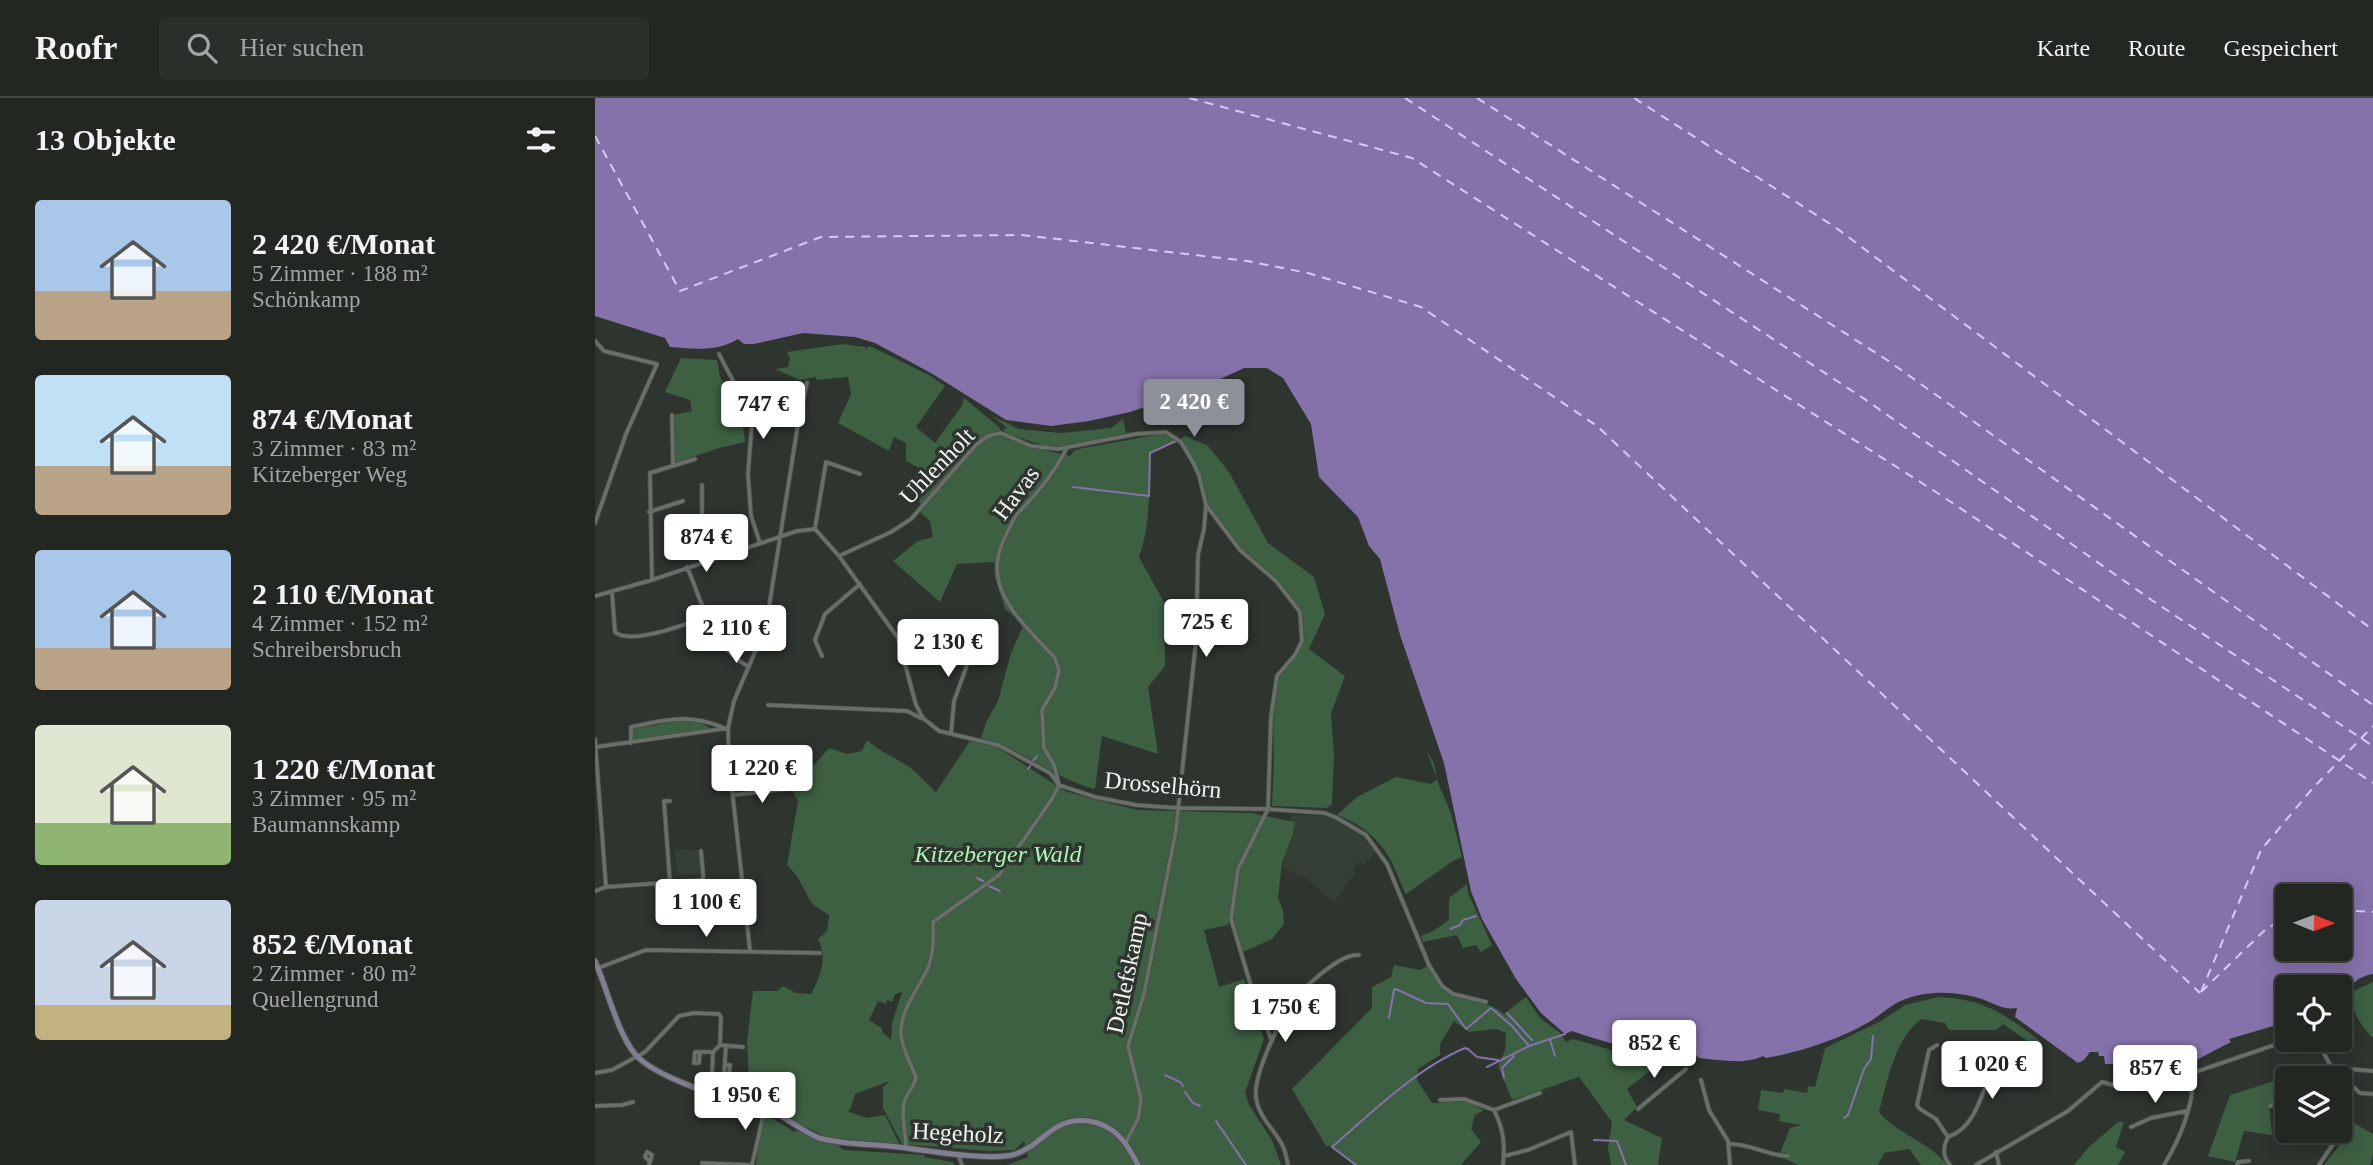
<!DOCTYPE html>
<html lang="de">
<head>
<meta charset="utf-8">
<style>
	:root { --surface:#222722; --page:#2a2f2a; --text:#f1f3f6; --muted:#a2a5a5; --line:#3f4440; --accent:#8c9099 }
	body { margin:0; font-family:Georgia,serif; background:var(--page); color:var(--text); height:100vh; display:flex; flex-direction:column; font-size:26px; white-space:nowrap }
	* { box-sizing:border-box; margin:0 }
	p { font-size:23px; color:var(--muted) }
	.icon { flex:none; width:38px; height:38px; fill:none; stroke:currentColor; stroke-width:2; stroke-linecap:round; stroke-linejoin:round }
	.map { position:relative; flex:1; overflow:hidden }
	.details { display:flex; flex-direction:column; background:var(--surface); width:595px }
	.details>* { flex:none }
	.needle { width:46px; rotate:91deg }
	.controls { position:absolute; left:1680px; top:786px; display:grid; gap:14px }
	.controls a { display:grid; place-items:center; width:77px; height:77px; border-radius:7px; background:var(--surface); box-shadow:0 4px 18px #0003,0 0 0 2px var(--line); font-size:35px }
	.price { position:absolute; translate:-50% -60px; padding:0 16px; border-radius:7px; background:#fff; color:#222; font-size:23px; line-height:46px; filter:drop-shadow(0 2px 4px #0008) }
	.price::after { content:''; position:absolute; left:50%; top:42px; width:21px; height:16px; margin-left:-10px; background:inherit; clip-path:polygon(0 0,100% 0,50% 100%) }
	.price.on { background:var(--accent); color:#fff }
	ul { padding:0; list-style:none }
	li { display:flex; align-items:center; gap:21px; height:175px; padding:0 35px }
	li span { display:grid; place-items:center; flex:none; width:196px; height:140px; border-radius:7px; color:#555 }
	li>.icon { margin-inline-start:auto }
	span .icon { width:84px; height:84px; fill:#fffc; stroke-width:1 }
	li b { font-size:30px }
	h2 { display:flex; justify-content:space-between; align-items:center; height:84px; padding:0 35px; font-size:30px }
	header { display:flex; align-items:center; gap:42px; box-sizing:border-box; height:98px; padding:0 35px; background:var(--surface); border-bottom:2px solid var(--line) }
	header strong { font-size:33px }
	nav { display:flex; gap:38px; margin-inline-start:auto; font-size:24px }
	.search { width:490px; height:63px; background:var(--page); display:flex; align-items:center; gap:18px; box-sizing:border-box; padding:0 24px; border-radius:7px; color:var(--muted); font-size:26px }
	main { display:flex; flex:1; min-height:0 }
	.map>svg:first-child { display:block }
	.built { fill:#343f35 }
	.green { fill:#3d5f42; fill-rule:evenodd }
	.water { fill:#8672ab; fill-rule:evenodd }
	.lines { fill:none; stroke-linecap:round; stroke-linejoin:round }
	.stream { stroke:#8672ab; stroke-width:2 }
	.ferry { stroke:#d9c9fb; stroke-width:2; stroke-dasharray:9 7; stroke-linecap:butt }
	.street-casing { stroke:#4b504b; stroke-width:5 }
	.secondary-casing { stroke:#4b504b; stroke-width:7 }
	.street { stroke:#697069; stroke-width:3.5 }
	.secondary { stroke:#827e92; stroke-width:5 }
	.labels { text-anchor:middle; stroke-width:7; stroke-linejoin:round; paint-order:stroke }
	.street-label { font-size:24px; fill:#f1f5f2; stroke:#2e342e }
	.park-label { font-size:24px; font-style:italic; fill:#abf7b4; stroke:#2e342e }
</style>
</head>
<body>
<header>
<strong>Roofr</strong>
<div class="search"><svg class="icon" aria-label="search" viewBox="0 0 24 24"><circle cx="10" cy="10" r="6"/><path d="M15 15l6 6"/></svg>Hier suchen</div>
<nav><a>Karte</a><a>Route</a><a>Gespeichert</a></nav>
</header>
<main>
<section class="details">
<h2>13 Objekte<svg class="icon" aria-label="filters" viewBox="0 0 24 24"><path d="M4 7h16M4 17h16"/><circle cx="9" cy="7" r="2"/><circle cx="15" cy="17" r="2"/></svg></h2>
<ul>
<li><span style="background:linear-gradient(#a9c7e8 65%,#b9a48a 0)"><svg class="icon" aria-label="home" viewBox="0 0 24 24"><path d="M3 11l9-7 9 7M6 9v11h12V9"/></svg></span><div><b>2 420 €/Monat</b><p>5 Zimmer · 188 m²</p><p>Schönkamp</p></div></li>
<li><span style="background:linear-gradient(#bfe0f5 65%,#b9a48a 0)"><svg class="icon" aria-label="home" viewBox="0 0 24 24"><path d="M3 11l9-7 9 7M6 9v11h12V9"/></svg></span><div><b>874 €/Monat</b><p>3 Zimmer · 83 m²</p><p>Kitzeberger Weg</p></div></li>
<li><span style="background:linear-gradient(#a9c7e8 70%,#b9a48a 0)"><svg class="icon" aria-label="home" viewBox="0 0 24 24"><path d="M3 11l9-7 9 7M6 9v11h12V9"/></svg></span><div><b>2 110 €/Monat</b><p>4 Zimmer · 152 m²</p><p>Schreibersbruch</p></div></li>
<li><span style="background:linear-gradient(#dfe7d0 70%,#8fb573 0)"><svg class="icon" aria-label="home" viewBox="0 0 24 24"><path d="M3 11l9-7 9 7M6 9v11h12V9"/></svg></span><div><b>1 220 €/Monat</b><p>3 Zimmer · 95 m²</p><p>Baumannskamp</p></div></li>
<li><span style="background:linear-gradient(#c9d6e8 75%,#c2b280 0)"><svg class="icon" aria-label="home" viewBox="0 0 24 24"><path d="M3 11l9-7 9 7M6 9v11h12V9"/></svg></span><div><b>852 €/Monat</b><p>2 Zimmer · 80 m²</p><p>Quellengrund</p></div></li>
</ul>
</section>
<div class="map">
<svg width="1778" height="1067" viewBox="0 0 1778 1067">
	<rect width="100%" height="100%" fill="#2e342e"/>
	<path class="built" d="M 697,717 L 731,718 L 753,728 L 769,737 L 781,753 L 770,767 L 764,764 L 758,772 L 760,775 L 739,804 L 712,781 L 688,770 L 689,758 L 698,736 L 699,724 L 695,723 Z
		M 80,751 L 106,753 L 108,776 L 82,776 Z"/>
	<path class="green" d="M 248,246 L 270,249 L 270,251 L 275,248 L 336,278 L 350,288 L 321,329 L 340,345 L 366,309 L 369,300 L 405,330 L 406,337 L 436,349 L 475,358 L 480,352 L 488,350 L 566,336 L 574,337 L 582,343 L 555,355 C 554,389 556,427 544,459 L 569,504 L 570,568 L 553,589 L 563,656 L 507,638 L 500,691 C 459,681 427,650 386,640 L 392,622 L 403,603 L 416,555 L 429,526 L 410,511 L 400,479 L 399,464 L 362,466 L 345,504 L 298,463 L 323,443 L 338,439 L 335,423 L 324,413 L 327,407 L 314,393 L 324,370 L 311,363 L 311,345 L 299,339 L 294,353 L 243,325 L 256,296 L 253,279 L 221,282 L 221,279 L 205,282 L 180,271 L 193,269 L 195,260 L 192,254 Z
		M 86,260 L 122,262 L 125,279 L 147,319 L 150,344 L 124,350 L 80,365 L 79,317 L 97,313 L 95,302 L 70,294 Z
		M 397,318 L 424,331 L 466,335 L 516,330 L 528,321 L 531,335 L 473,348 L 450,348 L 410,335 L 408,330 L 411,331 L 411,329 Z
		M 591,338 L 613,348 L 634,374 L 673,445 L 719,479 L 730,516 L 714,551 L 750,578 L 736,615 L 739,658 L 737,706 L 732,710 L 677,708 L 679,661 L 678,619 L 684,579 L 707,543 L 706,514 L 682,481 L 646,451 L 612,406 L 599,365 L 585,341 Z
		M 89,622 L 106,625 L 117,631 L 38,643 L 37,631 Z
		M 272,642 L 282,650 L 316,670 L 341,694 L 375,643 L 402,649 L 470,693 L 501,702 L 543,712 L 656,715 L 700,724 L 698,736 L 687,765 L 683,800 L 688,812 L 689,826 L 677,841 L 648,854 L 635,819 L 633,827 L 609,832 L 624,889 L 649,881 L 669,941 L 650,994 L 654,1007 L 677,1042 L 686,1067 L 398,1067 L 412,1067 L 433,1059 L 429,1043 L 420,1052 L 393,1053 L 307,1046 L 288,1010 L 288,989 L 295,983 L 260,996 L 255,1012 L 252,1013 L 272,1020 L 290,1017 L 305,1047 L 231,1039 L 198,1023 L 186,1012 L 155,1001 L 152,943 L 158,893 L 183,893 L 188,888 L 201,895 L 216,896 C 225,879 233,860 223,841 L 232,833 L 234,817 L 217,806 L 202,778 L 192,767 L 203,703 L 196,690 L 194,664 L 219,667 L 234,650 L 252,656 L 267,653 ZM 307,894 L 297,925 L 296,942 L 287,934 L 287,930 L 274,922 L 283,903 L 291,906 L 292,902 L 297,904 L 300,896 Z
		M 832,654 L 839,665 L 843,685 L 856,715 L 867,759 L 858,763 L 811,796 C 806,788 804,779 800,771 C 788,744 769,727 742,717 L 762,699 L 801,679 L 836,686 L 842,681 Z
		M 872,786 L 873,795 L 897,847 L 886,854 L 881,847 L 868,850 L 862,837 L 828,844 L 826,838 L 838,833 L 854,822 L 854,800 Z
		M 799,867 L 825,872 L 834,867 C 838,873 842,882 846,887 C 861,903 891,900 909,916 L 931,899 L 945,920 L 965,935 L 971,944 L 978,941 L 1020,953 L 1070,961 L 1032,991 L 1042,1009 L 1029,1022 L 1067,1040 L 1063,1067 L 1016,1067 L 1013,1050 L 1017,1024 L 984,979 L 917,1002 L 903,968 L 910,952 L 911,935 L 901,931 L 874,934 L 859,923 L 845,946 L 845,957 L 823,971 L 822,982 L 837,1005 L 869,1003 L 889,1012 L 880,1017 L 876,1031 L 886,1044 L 866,1067 L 759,1067 L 735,1048 L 731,1048 L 697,991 L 777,910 L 777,889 L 796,879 Z
		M 1778,884 L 1778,940 C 1766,928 1752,909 1760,892 Z
		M 1343,899 C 1390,901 1409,916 1445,943 L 1441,949 L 1408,926 L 1401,932 L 1354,932 L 1350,925 L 1326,921 C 1299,942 1293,982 1284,1014 C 1302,1036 1335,1044 1352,1067 L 1326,1067 L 1314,1051 L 1289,1055 L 1283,1067 L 1203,1067 L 1184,1058 L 1195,1030 L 1206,1027 L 1184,1023 L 1185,1016 L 1163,1012 L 1166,992 L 1188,995 L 1189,991 L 1212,995 L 1213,988 L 1220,989 L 1230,950 L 1286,923 L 1310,907 Z
		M 1705,975 L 1705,980 L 1692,980 L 1692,995 L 1674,1007 L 1677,1037 L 1649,1033 L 1640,1064 L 1613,1058 L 1635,997 Z
		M 171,1016 L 201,1035 L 199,1032 L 247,1046 L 247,1048 L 242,1048 L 249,1052 L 330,1057 L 329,1059 L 358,1064 L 360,1067 L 161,1067 L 164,1037 Z
		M 1523,1024 L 1529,1024 L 1521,1049 L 1530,1054 L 1523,1067 L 1479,1067 L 1494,1049 Z
		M 1759,1025 L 1778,1036 L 1778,1057 L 1775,1067 L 1729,1067 L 1751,1039 Z"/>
	<path class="water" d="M 0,0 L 1778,0 L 1778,876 C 1764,878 1754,886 1751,900 L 1745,904 L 1745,889 L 1692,889 L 1692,924 L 1634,941 L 1636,944 C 1592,966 1573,982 1521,977 L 1520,966 L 1510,966 L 1509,958 L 1504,958 L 1503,954 L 1495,954 L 1489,962 L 1483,965 L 1420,919 L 1422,910 C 1408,912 1400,906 1387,901 C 1362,893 1332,892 1308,902 C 1295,907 1284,919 1272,925 C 1245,941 1202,955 1171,960 L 1168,958 C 1150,967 1125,962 1104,960 L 1101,957 C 1078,965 1002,942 977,933 L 970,936 L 946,915 L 921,881 L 887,821 L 876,793 L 849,665 L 805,537 L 785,461 L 774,448 L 763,419 L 724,379 L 716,326 L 688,280 L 672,270 L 649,270 L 606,290 L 535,314 L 494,323 L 456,328 L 411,322 L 336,275 L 280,245 L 260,239 L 208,235 L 159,246 L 149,246 L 143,241 C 122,254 100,251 75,249 L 70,240 L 0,218 ZM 1692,798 L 1745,798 L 1745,850 L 1692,850 Z"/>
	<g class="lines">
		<path class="stream" d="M 478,389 L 554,398 L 555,355 L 581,343
			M 438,663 L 442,658
			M 433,671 L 436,667
			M 382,780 L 388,783
			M 394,788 L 405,793
			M 855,831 L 865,827 L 868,822 L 881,818
			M 912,915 L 937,942
			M 794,920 L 799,892 L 801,891 L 831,905 L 853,906 L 871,931 L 896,910 L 917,928 L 934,948
			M 955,942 L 960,958
			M 892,969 L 934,948 L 970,936
			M 570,977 L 585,984 L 588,988
			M 909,980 L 907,970 L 919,958
			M 590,994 L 598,1005 L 605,1008
			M 1249,1020 L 1253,1017 L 1269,971 L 1276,961 L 1278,938
			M 621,1023 L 651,1067
			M 999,1042 L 1022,1043 L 1031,1067
			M 761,1067 L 737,1049 C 776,1015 822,970 870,950 L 873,951 L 882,959 L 903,962"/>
		<path class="ferry" d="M 594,0 L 817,60 L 1344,396 L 1778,685
			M 810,0 L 1268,300 L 1558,503 L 1778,648
			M 882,0 L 1292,262 L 1778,607
			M 1039,0 L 1240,129 L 1778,532
			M 0,38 L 85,193 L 226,139 L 427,137 L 652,163 L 713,175 L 826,209 L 1002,328 L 1605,895
			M 1745,812 L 1778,814
			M 1606,894 L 1666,752 L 1717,691 L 1778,628
			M 1606,894 L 1671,831 L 1692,819"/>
		<defs>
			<path id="street" d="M 0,243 L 9,253 L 62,266 L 31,336 L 0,425
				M 124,256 L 148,302 L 157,324 L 153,376 L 156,418 L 165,445
				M 77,317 L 78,367
				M 107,387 L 107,465
				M 611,407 L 645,452 L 681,483 L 705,514 L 707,543 L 700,557 L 682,578 L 676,619 L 673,711 L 643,771 L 636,821 L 659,898 L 677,943
				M 54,414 L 88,403
				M 220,430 L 231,364 L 265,376
				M 244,458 L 296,434 L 316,421 L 381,347 L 393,338 L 406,335 L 436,348 L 463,351 L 541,336 L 571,334 L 586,344 L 598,364 L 604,377 L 611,407 L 609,431 L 603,457 L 601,543 L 581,732 L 549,896 L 533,948 L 546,1001 L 543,1021 L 531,1044
				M 92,469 C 108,505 116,549 154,569
				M 57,482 L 55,375 L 100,361
				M 17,494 L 20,534 C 36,548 93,525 112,519
				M 0,498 L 57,482 L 202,433 L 220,431 L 244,458 L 303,540 L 321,607 L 328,620 L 344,633 L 403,647 L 455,675 L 464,687 L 500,699 L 541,707 L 583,710 L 673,711 L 730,715 L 742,720 L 771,737 L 792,766 L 834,867 L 847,888 L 858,896 L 891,904
				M 227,558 L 220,542 L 230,516 L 265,486
				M 173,607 L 312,613 L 326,620
				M 356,636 L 359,603 L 384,534
				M 0,641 L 11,789
				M 36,645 L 36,629 C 70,622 93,615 127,629
				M 1,649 L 133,630
				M 138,697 L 192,691
				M 106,753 L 111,811
				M 75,785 L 69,703 L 75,703
				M 0,793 L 11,789 L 108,782
				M 155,853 L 134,664 L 133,630 L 139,603 L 171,528 L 203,326 L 212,285
				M 3,870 L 51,852 L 225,855
				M 1710,942 L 1726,950 L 1737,970 L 1765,995 L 1778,996
				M 1342,947 L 1334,952 L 1322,1007 L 1325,1011 L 1341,1021 L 1353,1039
				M 105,954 L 104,965 L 99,965 L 100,954 L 118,954
				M 130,967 L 135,967 L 134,976 L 129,976 L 131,948
				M 1740,970 L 1778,973
				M 0,975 L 17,972 L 50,954 L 84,918 L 99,915 L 124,916 L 126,919 L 125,947 L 148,949
				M 117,975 L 118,954 L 125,947
				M 1729,980 L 1737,970
				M 1106,982 L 1114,1012 L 1133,1043 L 1135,1067
				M 845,1002 L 869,1001 L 899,1012
				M 0,1008 L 27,1007 L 38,1004
				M 1675,1008 L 1692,997
				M 1043,1011 L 1091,971
				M 899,1012 C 909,1032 910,1046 908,1067
				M 899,1012 L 945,995
				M 1536,1029 L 1556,1020 L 1592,1013
				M 1134,1046 C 1155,1045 1172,1058 1193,1058
				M 311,1050 C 311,1035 306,1020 309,1005 C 311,995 320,989 321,979 C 316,966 305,947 306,932 C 307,910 323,891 332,872 C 339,857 339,840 338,824 L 404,777 L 457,701 L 464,687 L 459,667 L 449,650 L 447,612 L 460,590 L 464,572 L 460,560 C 427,524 383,489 411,437 C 415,430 418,420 424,414 C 444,394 459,375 472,350
				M 1401,1054 L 1404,1067
				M 363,1056 L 367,1067
				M 909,1058 L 933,1052 L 976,1034 L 980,1067
				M 107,1065 L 155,1067
				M 54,1067 L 57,1057 L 52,1054 L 50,1059 L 55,1064
				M 157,1067 L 170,1010
				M 693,1067 C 692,1062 691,1056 689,1051 C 682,1033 664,1021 661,1000 C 658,978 682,929 694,910 C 704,893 744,855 764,857
				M 1355,1067 C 1347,1058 1348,1049 1353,1039 C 1380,1030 1387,996 1396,973 L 1389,958 L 1381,954
				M 1381,1067 L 1473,1013 L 1507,984 L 1533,991 L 1565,986 L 1694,942
				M 1569,1067 C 1585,1041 1599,1007 1598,976
				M 1642,1067 L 1643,1064 L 1654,1063
				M 1724,1067 L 1751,1027 L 1750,1021 L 1745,1012"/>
			<path id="secondary" d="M 0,863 C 12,890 22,934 40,956 C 55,974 99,990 121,997 C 136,1002 153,1003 168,1009 C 188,1016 204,1032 224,1040 C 246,1046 270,1046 294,1048 C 325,1051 388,1063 417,1057 C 448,1049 456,1018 494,1023 C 520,1027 532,1045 543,1067"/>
		</defs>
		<use href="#street" class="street-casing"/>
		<use href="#secondary" class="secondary-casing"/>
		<use href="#street" class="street"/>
		<use href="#secondary" class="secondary"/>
	</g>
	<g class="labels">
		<g class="street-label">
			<text transform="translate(342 368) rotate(-46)" y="8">Uhlenholt</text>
			<text transform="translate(421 395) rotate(-53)" y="8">Havas</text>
			<text transform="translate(568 687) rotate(5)" y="8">Drosselhörn</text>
			<text transform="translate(532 875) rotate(-78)" y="8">Detlefskamp</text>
			<text transform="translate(363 1035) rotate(3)" y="8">Hegeholz</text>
		</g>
		<g class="park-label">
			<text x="403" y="764">Kitzeberger Wald</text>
		</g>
	</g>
</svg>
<div class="controls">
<a><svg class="needle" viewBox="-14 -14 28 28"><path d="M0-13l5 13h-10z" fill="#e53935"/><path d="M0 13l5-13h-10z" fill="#a2a5a5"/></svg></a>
<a><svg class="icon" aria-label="locate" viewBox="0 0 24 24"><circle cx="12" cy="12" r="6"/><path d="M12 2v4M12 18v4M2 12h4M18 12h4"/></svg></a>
<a><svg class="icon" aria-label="layers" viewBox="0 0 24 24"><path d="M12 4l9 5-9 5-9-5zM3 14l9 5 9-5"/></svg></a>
</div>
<b class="price on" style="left:599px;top:341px">2 420 €</b>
<b class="price" style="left:168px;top:343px">747 €</b>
<b class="price" style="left:111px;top:476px">874 €</b>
<b class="price" style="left:611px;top:561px">725 €</b>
<b class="price" style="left:141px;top:567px">2 110 €</b>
<b class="price" style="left:353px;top:581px">2 130 €</b>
<b class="price" style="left:167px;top:707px">1 220 €</b>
<b class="price" style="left:111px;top:841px">1 100 €</b>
<b class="price" style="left:690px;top:946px">1 750 €</b>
<b class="price" style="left:1059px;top:982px">852 €</b>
<b class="price" style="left:1397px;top:1003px">1 020 €</b>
<b class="price" style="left:1560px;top:1007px">857 €</b>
<b class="price" style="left:150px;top:1034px">1 950 €</b>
</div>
</main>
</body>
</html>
